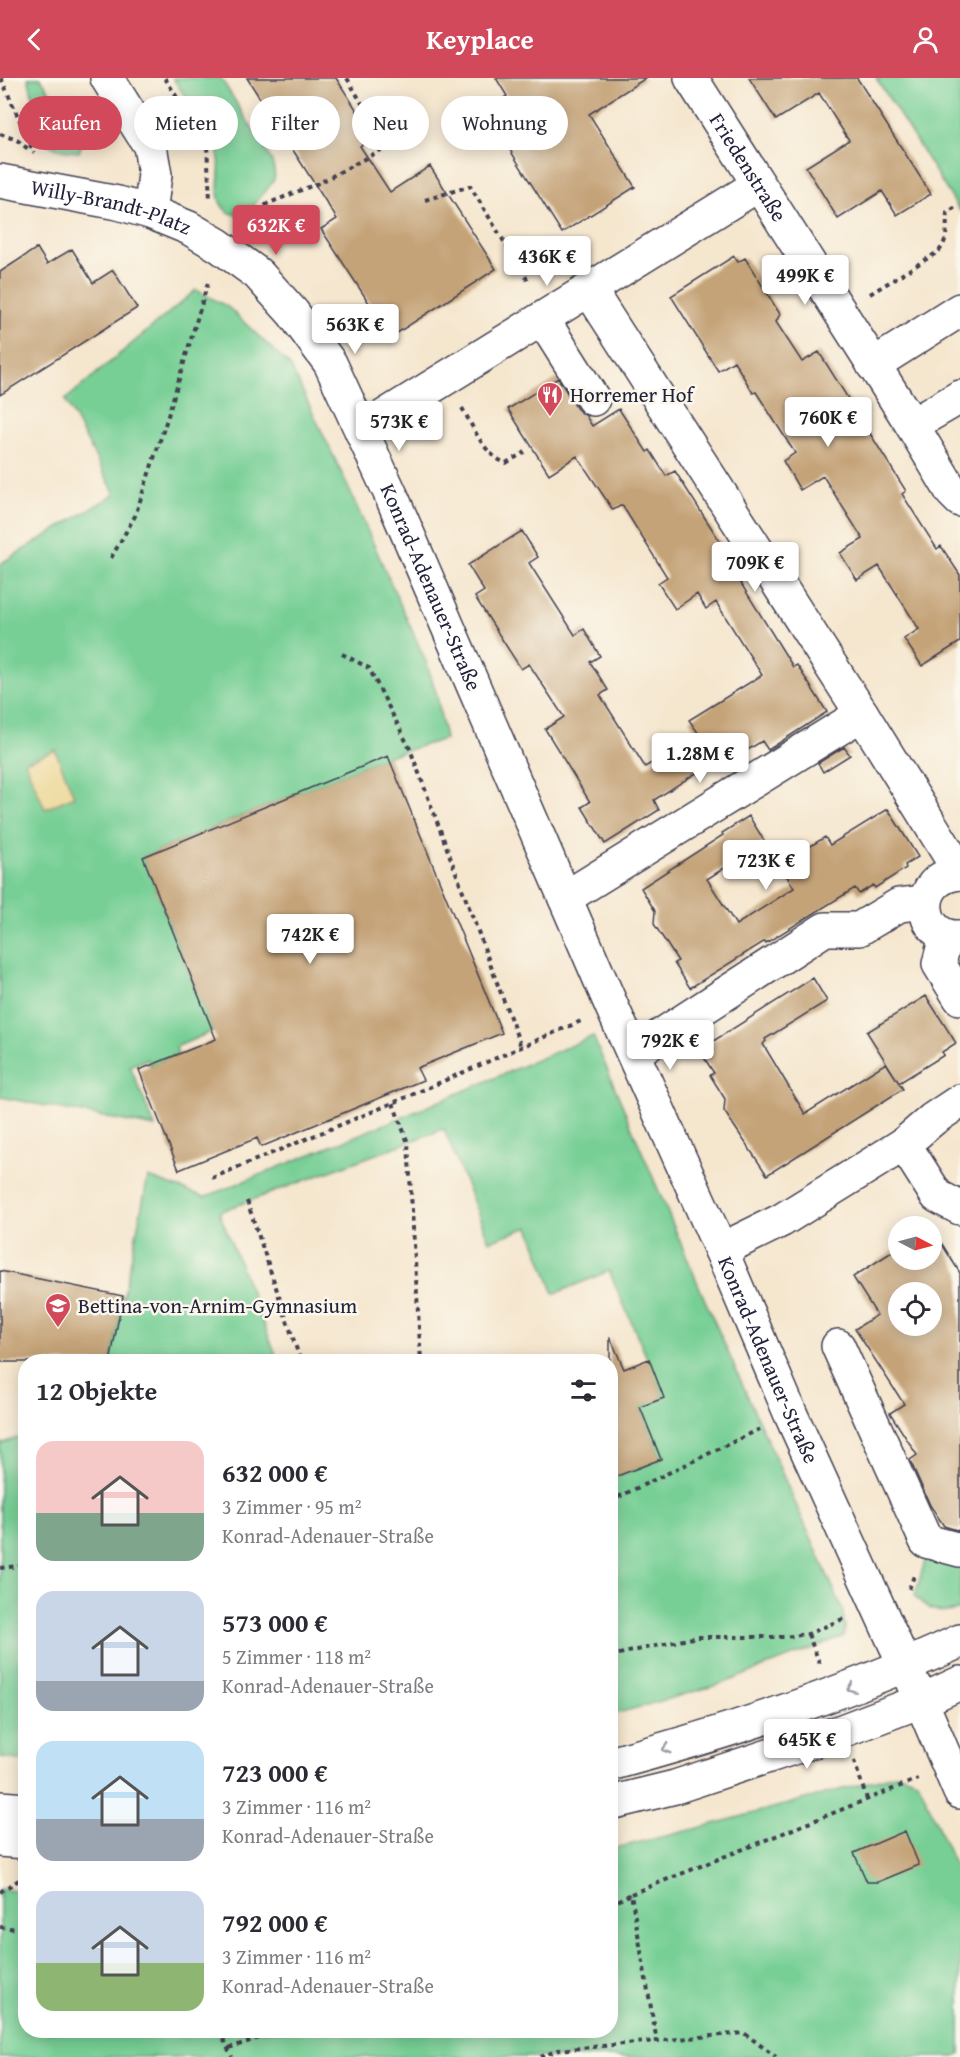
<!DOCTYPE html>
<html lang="de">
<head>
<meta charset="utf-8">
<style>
	:root { --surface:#fff; --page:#f2f2f3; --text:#2b2b33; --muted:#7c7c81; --accent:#d1495b }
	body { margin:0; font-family:"Gentium Book Plus",serif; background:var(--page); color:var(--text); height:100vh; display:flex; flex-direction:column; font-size:22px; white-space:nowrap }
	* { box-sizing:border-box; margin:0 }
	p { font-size:20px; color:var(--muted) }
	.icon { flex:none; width:33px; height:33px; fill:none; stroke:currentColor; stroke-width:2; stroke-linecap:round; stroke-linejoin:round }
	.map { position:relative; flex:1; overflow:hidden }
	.details { position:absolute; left:18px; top:1276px; width:600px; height:684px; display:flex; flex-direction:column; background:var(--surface); border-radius:24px; box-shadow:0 3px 15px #0003 }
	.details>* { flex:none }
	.guide { position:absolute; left:18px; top:18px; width:600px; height:54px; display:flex; gap:12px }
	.needle { width:39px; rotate:96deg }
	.buttons { position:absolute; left:888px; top:1138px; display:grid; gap:12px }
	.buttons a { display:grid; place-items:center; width:54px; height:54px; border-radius:50%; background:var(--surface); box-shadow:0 3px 15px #0003; font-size:30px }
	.price { position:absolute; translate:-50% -51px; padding:0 14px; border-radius:6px; background:#fff; color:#222; font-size:20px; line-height:39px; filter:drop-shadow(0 2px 3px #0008) }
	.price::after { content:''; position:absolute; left:50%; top:36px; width:18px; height:14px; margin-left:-9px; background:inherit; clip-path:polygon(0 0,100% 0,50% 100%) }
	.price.selected { background:var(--accent); color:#fff }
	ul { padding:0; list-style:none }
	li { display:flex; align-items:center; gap:18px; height:150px; padding:0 18px }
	li span { display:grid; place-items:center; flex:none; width:168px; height:120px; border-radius:18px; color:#555 }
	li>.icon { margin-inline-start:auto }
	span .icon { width:72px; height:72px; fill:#fffc; stroke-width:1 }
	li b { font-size:26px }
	h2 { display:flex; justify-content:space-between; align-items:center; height:72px; padding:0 18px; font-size:26px }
	.chip { padding:0 21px; border-radius:27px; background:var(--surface); box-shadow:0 3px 15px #0003; font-size:21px; line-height:54px }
	.chip.selected { background:var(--accent); color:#fff }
	header { display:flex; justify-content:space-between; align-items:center; height:78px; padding:0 18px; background:var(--accent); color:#fff; font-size:27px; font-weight:700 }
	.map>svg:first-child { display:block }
	.green { fill:#77cf95; stroke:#4c7868; stroke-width:1.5 }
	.sand { fill:#eeda9e; stroke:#887e6c; stroke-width:1.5 }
	.building { fill:#c4a378; fill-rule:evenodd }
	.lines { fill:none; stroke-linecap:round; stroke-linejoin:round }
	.minor-casing { stroke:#423f51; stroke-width:36 }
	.path { stroke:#423f51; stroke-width:4; stroke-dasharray:4.5 4.5; stroke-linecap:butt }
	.minor { stroke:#fff; stroke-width:33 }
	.oneway { stroke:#9c9ca7 }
	.labels { text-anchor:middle; stroke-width:5; stroke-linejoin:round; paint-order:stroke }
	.street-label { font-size:21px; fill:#22223b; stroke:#fbf7ec }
	.poi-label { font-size:21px; fill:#22223b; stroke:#fbf7ec; text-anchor:start }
</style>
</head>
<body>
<header><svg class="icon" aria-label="back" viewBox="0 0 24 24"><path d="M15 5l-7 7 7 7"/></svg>Keyplace<svg class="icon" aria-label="person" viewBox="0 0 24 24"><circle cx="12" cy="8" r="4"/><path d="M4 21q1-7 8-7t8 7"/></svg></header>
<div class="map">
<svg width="960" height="1979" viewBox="0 0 960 1979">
	<rect width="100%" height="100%" fill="#fbf7ec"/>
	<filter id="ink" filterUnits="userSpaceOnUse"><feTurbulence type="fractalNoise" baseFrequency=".0167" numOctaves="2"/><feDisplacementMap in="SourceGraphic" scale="12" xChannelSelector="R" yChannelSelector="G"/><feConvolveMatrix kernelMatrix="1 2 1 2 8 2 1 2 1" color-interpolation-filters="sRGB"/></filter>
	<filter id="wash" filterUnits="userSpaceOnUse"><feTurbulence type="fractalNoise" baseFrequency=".008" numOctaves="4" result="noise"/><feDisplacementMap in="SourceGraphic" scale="24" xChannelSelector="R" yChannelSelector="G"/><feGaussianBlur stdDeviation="1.35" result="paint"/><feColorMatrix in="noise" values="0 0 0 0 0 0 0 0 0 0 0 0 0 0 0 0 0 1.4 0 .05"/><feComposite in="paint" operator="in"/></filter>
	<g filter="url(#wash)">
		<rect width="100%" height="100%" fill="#f5e6ce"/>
		<path class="green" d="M 28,0 L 41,0 L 82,66 L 79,74 C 65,73 53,73 44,61 Z
			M 173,0 L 221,0 L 272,83 C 273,89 276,95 274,101 C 272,106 266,112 263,116 C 254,127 243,145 227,133 C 211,121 222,97 219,80 C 214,56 187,22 173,0 Z
			M 876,0 L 960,0 L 960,133 Z
			M 196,212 L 228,229 L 291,289 L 344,400 L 427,586 L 437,618 L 445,661 L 388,678 L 143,779 L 213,953 L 176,969 L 178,976 L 150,987 L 147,981 L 130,988 L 155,1049 L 0,1019 L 0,486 L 115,416 L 65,322 Z
			M 593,958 L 704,1220 L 842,1530 L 845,1548 L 844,1558 L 721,1606 L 611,1637 L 611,1401 L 661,1381 L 640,1329 L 664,1319 L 609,1193 L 554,1216 L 529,1149 L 489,1163 L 444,1051 L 219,1134 L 279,1284 L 110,1284 L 148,1099 L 205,1119 L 412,1035 Z
			M 25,1357 L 26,1357 L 25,1683 L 0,1679 L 0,1366 Z
			M 926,1479 L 960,1487 L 960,1531 C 942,1538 927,1532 915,1518 Z
			M 898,1696 L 918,1702 L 960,1801 L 960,1976 L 951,1979 L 0,1979 L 0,1811 L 25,1814 L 26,1953 L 610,1953 L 611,1771 L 695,1751 Z"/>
		<path class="sand" d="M 55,672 L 74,718 L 45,731 L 25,684 Z"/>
		<g id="blocks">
			<path class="building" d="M 247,0 L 336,0 L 374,59 L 360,68 L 390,114 L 430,88 L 496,191 L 391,259 L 321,151 L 337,141 Z
				M 496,0 L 646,0 L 589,36 L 635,109 L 562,155 L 485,32 L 507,18 Z
				M 749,0 L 857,0 L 931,116 L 897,137 L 882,113 L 838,141 L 806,89 L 849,62 L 834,39 L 819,15 L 776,42 Z
				M 37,170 L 47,186 L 72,171 L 93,205 L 113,192 L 137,230 L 0,317 L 0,194 Z
				M 734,178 L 738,184 L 745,180 L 780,236 L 776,244 L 802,284 L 819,274 L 906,413 L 902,416 L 937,471 L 941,468 L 960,497 L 960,564 L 922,588 L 904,561 L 919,551 L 879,488 L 857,502 L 840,475 L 863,461 L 823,398 L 800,412 L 783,383 L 795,375 L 756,314 L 753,315 L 734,283 L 718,293 L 671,218 Z
				M 558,300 L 577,331 L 586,338 L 592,348 L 619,331 L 647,374 L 650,372 L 666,398 L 675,393 L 721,465 L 717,467 L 793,589 L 797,587 L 827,634 L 768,672 L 762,663 L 733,681 L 729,674 L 654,722 L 659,732 L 605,766 L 582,729 L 590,724 L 545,651 L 564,639 L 529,586 L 521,591 L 475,519 L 484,513 L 468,487 L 522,453 L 538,479 L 529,485 L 575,557 L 584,551 L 600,578 L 590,584 L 608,612 L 600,617 L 645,689 L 699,656 L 689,642 L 762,597 L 716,524 L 706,531 L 697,516 L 675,531 L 658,505 L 667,499 L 622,427 L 613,432 L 577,378 L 549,396 L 508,331 Z
				M 844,669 L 850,677 L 823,694 L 818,685 Z
				M 388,678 L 502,955 L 417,990 L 423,1002 L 261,1069 L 257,1060 L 179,1092 L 139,992 L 216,961 L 143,779 Z
				M 888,731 L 918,779 L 905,787 L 906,790 L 875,810 L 873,807 L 859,816 L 855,810 L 766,865 L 765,863 L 690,910 L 674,885 L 678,883 L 654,846 L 655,833 L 641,810 L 723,757 L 722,755 L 749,738 L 765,764 L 707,801 L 736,847 L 794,810 L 780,787 L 825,759 L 830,767 Z
				M 813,900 L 827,923 L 765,961 L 766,963 L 763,966 L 805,1036 L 886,985 L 903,1011 L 767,1097 L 724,1033 L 725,1021 L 710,997 L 714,995 L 699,972 Z
				M 926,918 L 956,965 L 942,974 L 944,977 L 899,1005 L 867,954 Z
				M 932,1150 L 960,1195 L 960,1453 L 944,1448 L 930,1427 L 910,1382 L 917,1377 L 890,1335 L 904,1326 L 855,1251 L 877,1237 L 853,1199 L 898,1170 L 898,1182 L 932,1182 ZM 898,1215 L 932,1215 L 932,1248 L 898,1248 Z
				M 0,1193 L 123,1218 L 110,1284 L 0,1284 Z
				M 610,1259 L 624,1291 L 649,1281 L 664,1320 L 640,1329 L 661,1381 L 610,1401 Z
				M 905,1753 L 919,1787 L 878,1804 L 867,1804 L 854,1775 Z"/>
		</g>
	</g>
	<g filter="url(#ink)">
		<use href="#blocks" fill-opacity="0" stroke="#423f51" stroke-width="1.5"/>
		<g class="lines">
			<defs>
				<g id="minor">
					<path d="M 107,0 L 150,68 L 155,97 L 150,134"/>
					<path id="s1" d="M 691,0 L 912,347 L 952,414 L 960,422"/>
					<path id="s2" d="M 0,103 L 118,125 L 150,134 L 189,150 L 218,167 L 258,196 L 293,235 L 330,285 L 391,417 L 612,929 L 721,1172 L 791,1337 L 921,1623 L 960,1714"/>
					<path d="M 590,213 L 862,636 L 960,794"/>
					<path d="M 543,242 L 593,321"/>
					<path d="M 873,287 L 960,232"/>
					<path d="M 912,347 L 960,319"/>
					<path d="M 362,352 L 758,107"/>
					<path d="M 960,795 C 911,799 918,862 960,859"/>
					<path d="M 565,820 L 862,636"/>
					<path d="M 946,858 L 939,886 L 960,920"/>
					<path d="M 634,975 L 825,851 L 859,851 L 899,827 L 925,824"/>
					<path d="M 904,1066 L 937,1118 L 960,1130"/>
					<path d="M 721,1172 L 782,1142 L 904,1066 L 933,1041 L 960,1023"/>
					<path d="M 838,1268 L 926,1463 L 960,1472"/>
					<path d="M 610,1686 C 730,1654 848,1615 960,1563"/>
					<path d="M 610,1725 L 675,1709 L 826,1659 L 921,1623 L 960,1605"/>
					<path d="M 0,1730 L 26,1732"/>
					<path d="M 0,1762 L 26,1764"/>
				</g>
			</defs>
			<use href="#minor" class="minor-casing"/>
			<path class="path" d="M 1,0 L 34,75
				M 165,0 L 207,68 L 210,121
				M 0,56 L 17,62 L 28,71
				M 425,122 L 470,108 L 530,206
				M 244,145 L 267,126 L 321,104 L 381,72 L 384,63 L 347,0
				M 870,216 L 938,174 C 949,162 946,150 947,135 L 957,128
				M 462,330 C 473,348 484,378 506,385 L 525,374
				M 111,480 L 135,438 L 167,341 L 209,201
				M 342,576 L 369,590 L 410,671 L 521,969
				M 393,1025 L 408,1065 L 421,1284
				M 212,1100 L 393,1025 L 581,943
				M 247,1123 L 301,1284
				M 610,1423 L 760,1351
				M 0,1490 L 26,1487
				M 909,1511 L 915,1495
				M 808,1556 L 820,1586
				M 610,1578 L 697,1559 L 784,1559 L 808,1556 L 845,1540
				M 854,1683 L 867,1721
				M 0,1814 L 22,1800
				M 631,1816 L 918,1701
				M 610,1827 L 631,1816 L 657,1964
				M 0,1849 L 26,1852
				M 220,1953 L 232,1979
				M 229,1970 L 280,1953
				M 540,1979 L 559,1972 L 744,1955 L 776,1979"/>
			<use href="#minor" class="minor"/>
		</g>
		<defs><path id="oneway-chevron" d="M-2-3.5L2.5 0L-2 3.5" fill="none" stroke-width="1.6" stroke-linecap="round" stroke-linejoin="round" transform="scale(1.5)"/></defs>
		<g class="oneway">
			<use href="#oneway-chevron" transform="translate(851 1610) rotate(159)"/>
			<use href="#oneway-chevron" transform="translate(666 1671) rotate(164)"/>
		</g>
	</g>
	<defs>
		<symbol id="restaurant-pin" viewBox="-11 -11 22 30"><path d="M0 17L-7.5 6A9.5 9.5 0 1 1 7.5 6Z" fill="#d1495b" stroke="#fbf7ec"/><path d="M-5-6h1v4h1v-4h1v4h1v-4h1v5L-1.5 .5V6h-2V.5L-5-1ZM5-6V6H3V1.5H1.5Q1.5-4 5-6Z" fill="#fff"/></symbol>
		<symbol id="school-pin" viewBox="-11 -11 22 30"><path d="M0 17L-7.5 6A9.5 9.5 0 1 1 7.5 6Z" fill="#d1495b" stroke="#fbf7ec"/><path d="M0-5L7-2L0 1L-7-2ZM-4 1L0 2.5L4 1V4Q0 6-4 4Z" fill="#fff"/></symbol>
	</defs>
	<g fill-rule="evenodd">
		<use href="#restaurant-pin" x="535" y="302" width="30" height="40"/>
		<use href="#school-pin" x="43" y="1213" width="30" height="40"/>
	</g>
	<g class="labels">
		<g class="street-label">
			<text dy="7" stroke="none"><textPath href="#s1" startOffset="106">Friedenstraße</textPath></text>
			<text dy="7" stroke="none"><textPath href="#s2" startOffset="114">Willy-Brandt-Platz</textPath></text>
			<text dy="7" stroke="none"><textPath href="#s2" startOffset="639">Konrad-Adenauer-Straße</textPath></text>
			<text dy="7" stroke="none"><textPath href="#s2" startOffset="1482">Konrad-Adenauer-Straße</textPath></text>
		</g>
		<g class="poi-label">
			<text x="570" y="324">Horremer Hof</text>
			<text x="78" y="1235">Bettina-von-Arnim-Gymnasium</text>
		</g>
	</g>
</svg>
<div class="buttons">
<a><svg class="needle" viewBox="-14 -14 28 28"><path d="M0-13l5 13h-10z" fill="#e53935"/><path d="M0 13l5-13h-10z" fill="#7c7c81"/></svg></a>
<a><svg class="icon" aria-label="locate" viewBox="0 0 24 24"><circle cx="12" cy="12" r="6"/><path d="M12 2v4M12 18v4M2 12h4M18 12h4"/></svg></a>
</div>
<b class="price selected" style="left:276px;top:178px">632K €</b>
<b class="price" style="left:547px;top:209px">436K €</b>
<b class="price" style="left:805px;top:228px">499K €</b>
<b class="price" style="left:355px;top:277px">563K €</b>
<b class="price" style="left:828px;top:370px">760K €</b>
<b class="price" style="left:399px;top:374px">573K €</b>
<b class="price" style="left:755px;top:515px">709K €</b>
<b class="price" style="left:700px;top:706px">1.28M €</b>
<b class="price" style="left:766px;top:813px">723K €</b>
<b class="price" style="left:310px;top:887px">742K €</b>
<b class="price" style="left:670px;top:993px">792K €</b>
<b class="price" style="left:807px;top:1692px">645K €</b>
<div class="guide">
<a class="chip selected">Kaufen</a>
<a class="chip">Mieten</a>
<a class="chip">Filter</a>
<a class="chip">Neu</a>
<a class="chip">Wohnung</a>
</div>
<section class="details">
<h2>12 Objekte<svg class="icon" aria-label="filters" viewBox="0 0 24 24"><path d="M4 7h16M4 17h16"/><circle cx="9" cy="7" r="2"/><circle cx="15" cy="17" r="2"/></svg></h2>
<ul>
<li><span style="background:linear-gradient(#f6c9c9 60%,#7fa58c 0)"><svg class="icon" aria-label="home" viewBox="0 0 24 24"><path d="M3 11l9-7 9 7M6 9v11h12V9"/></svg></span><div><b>632 000 €</b><p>3 Zimmer · 95 m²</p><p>Konrad-Adenauer-Straße</p></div></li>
<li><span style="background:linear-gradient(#c9d6e8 75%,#9aa5b1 0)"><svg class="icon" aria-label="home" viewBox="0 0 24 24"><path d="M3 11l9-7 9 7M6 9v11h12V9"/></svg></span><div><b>573 000 €</b><p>5 Zimmer · 118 m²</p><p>Konrad-Adenauer-Straße</p></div></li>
<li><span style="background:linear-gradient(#bfe0f5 65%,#9aa5b1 0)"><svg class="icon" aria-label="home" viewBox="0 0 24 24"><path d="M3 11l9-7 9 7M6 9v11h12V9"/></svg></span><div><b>723 000 €</b><p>3 Zimmer · 116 m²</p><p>Konrad-Adenauer-Straße</p></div></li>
<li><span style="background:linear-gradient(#c9d6e8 60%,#8fb573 0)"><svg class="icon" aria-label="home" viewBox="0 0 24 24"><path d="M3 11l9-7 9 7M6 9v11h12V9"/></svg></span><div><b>792 000 €</b><p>3 Zimmer · 116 m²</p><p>Konrad-Adenauer-Straße</p></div></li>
</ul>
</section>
</div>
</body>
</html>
